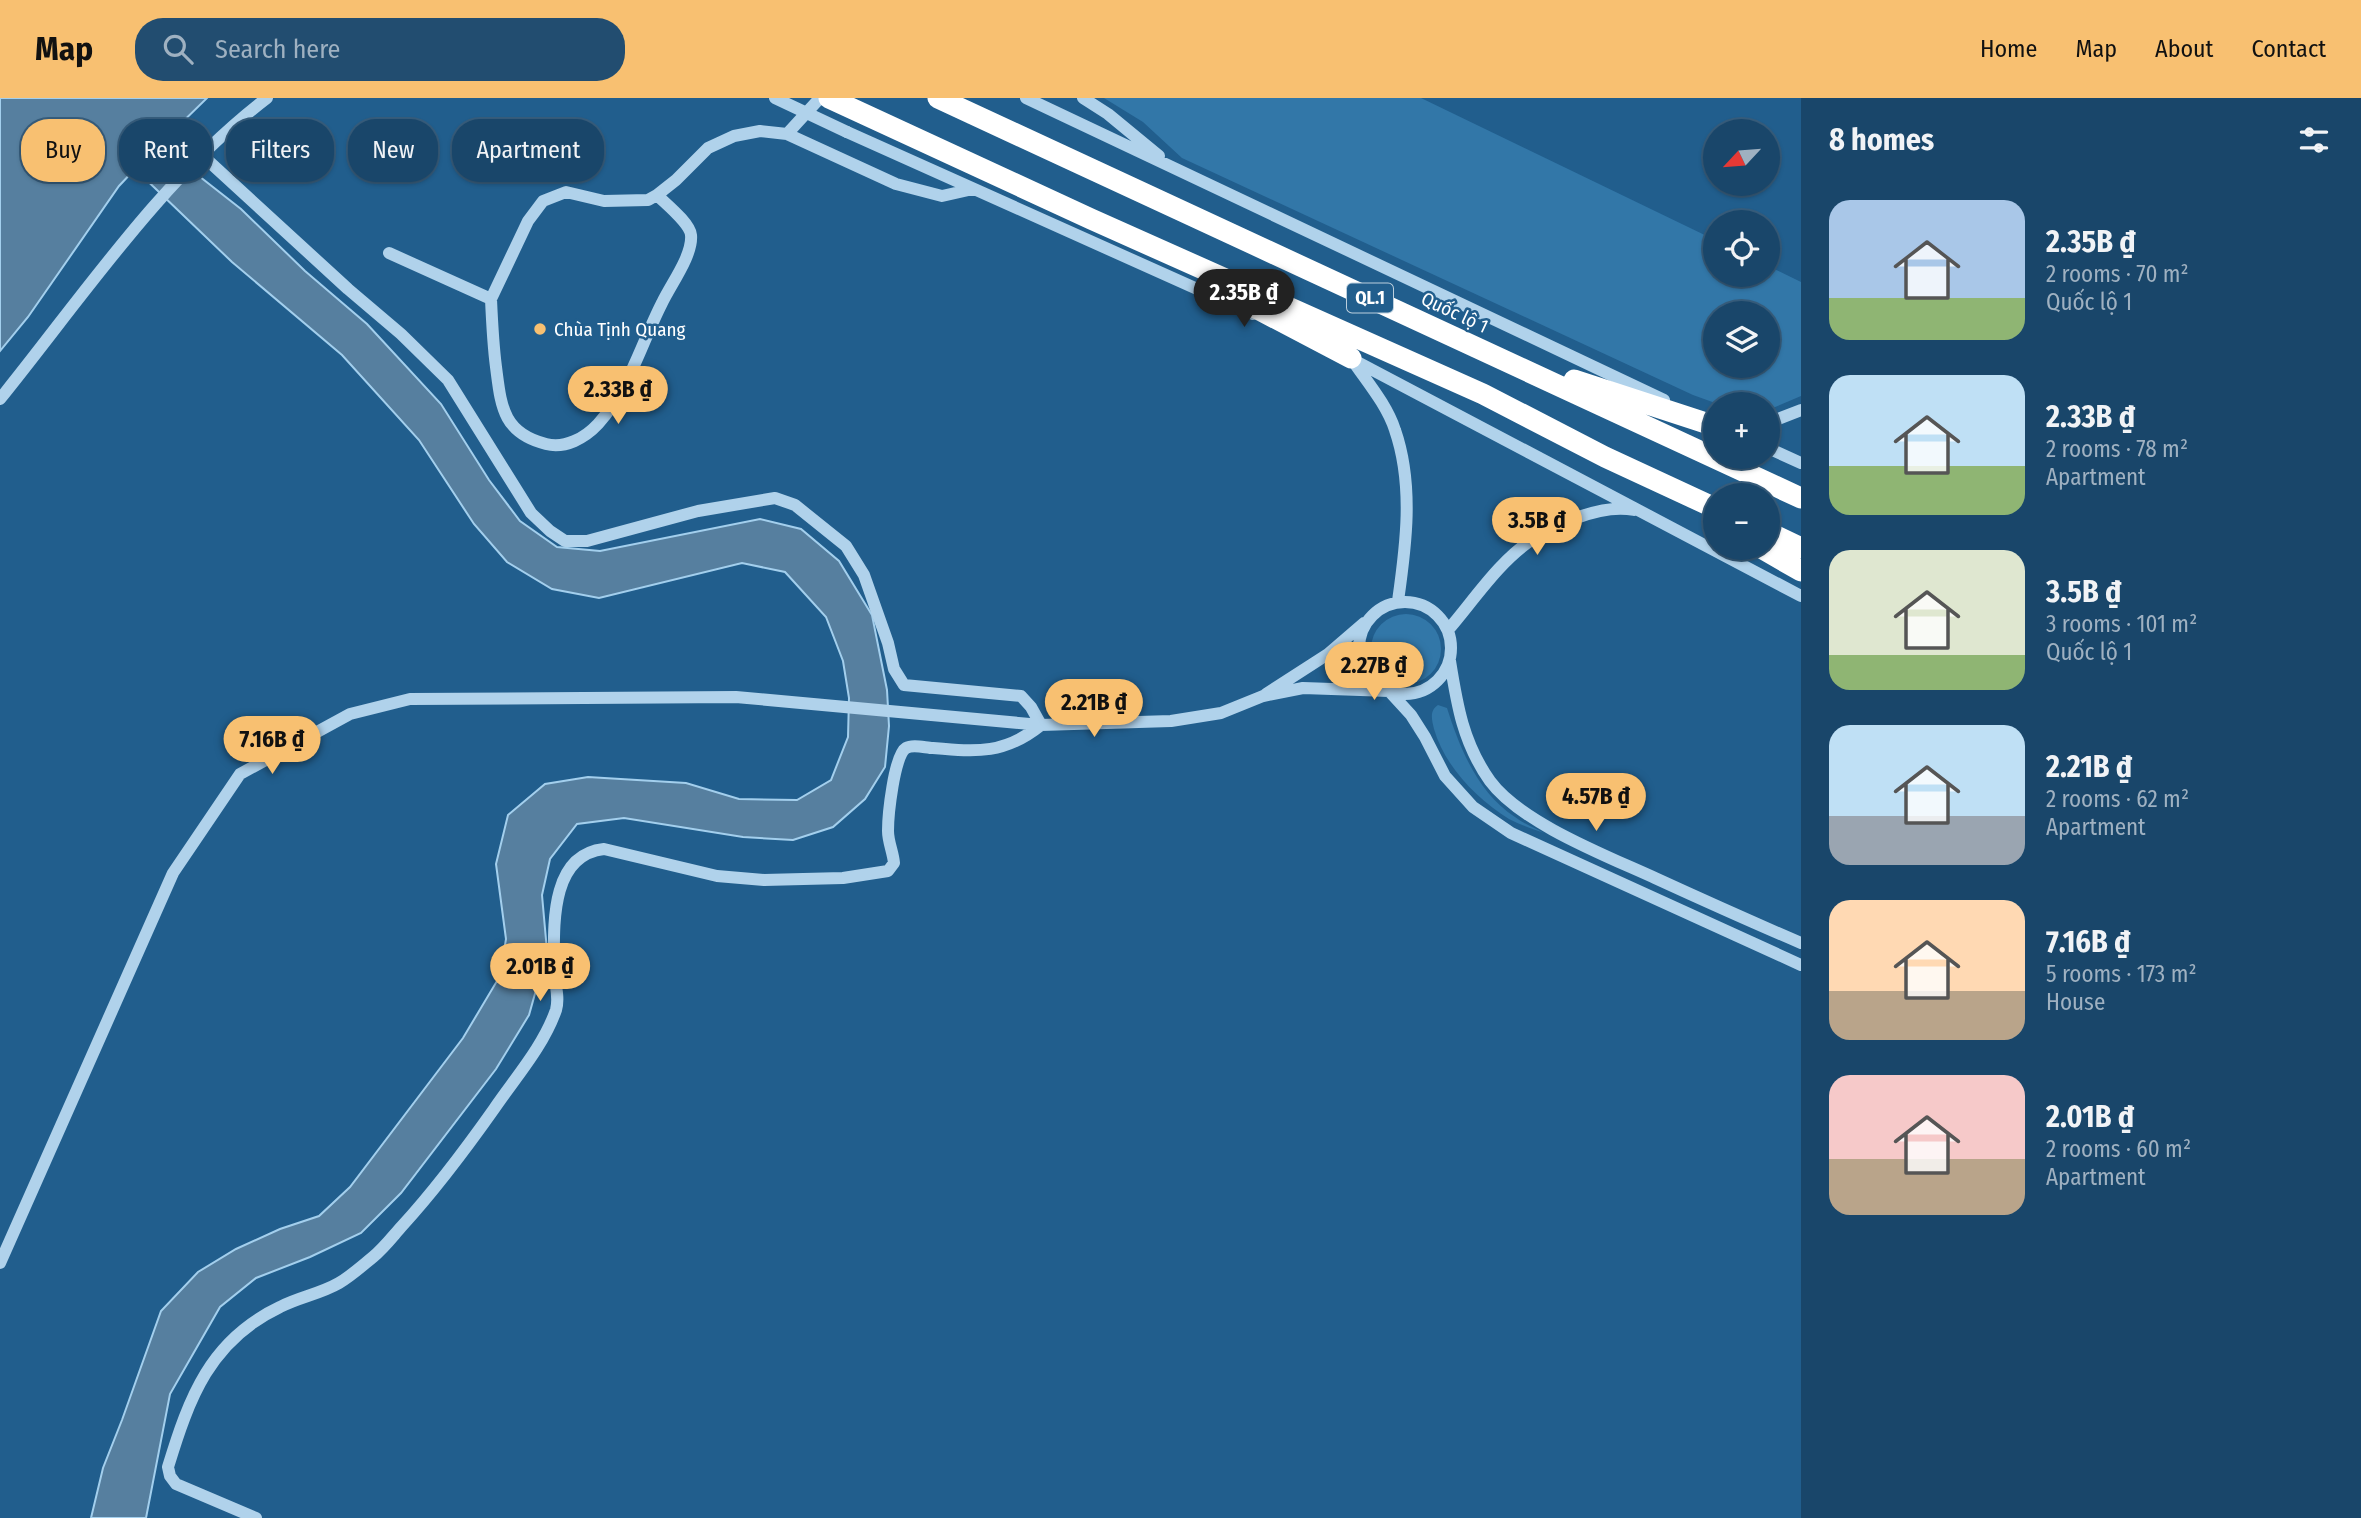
<!DOCTYPE html>
<html lang="en">
<head>
<meta charset="utf-8">
<style>
	:root { --surface:#19466a; --page:#224d70; --text:#f1f3f6; --muted:#9fb1c1; --line:#375e7e; --accent:#f8c071 }
	body { margin:0; font-family:"Fira Sans Condensed",sans-serif; background:var(--page); color:var(--text); height:100vh; display:flex; flex-direction:column; font-size:26px; white-space:nowrap }
	* { box-sizing:border-box; margin:0 }
	p { font-size:23px; color:var(--muted) }
	.icon { flex:none; width:38px; height:38px; fill:none; stroke:currentColor; stroke-width:2; stroke-linecap:round; stroke-linejoin:round }
	.map { position:relative; flex:1; overflow:hidden }
	.side { display:flex; flex-direction:column; background:var(--surface); width:560px }
	.side>* { flex:none }
	.hud { position:absolute; left:21px; top:21px; width:665px; height:63px; display:flex; gap:14px }
	.needle { width:46px; rotate:244deg }
	.controls { position:absolute; left:1703px; top:21px; display:grid; gap:14px }
	.controls a { display:grid; place-items:center; width:77px; height:77px; border-radius:50%; background:var(--surface); box-shadow:0 2px 5px #0004,0 0 0 2px var(--line); font-size:35px }
	.price { position:absolute; translate:-50% -60px; padding:0 16px; border-radius:24px; background:var(--accent); color:#111; font-size:23px; line-height:46px; filter:drop-shadow(0 2px 4px #0008) }
	.price::after { content:''; position:absolute; left:50%; top:42px; width:21px; height:16px; margin-left:-10px; background:inherit; clip-path:polygon(0 0,100% 0,50% 100%) }
	.price.active { background:#222; color:#fff }
	ul { padding:0; list-style:none }
	li { display:flex; align-items:center; gap:21px; height:175px; padding:0 28px }
	li span { display:grid; place-items:center; flex:none; width:196px; height:140px; border-radius:21px; color:#555 }
	li>.icon { margin-inline-start:auto }
	span .icon { width:84px; height:84px; fill:#fffc; stroke-width:1 }
	li b { font-size:30px }
	h2 { display:flex; justify-content:space-between; align-items:center; height:84px; padding:0 28px; font-size:30px }
	.tag { padding:0 24px; border-radius:28px; background:var(--surface); box-shadow:0 2px 5px #0004,0 0 0 2px var(--line); font-size:24px; line-height:63px }
	.tag.active { background:var(--accent); color:#111 }
	header { display:flex; align-items:center; gap:42px; box-sizing:border-box; height:98px; padding:0 35px; background:var(--accent); color:#111 }
	header strong { font-size:33px }
	nav { display:flex; gap:38px; margin-inline-start:auto; font-size:24px }
	.search { width:490px; height:63px; background:var(--page); display:flex; align-items:center; gap:18px; box-sizing:border-box; padding:0 24px; border-radius:28px; color:var(--muted); font-size:26px }
	main { display:flex; flex:1; min-height:0 }
	.map>svg:first-child { display:block }
	.green { fill:#3277a8; fill-rule:evenodd }
	.water { fill:#567f9f; stroke:#a3cfed; stroke-width:2 }
	.lines { fill:none; stroke-linecap:round; stroke-linejoin:round }
	.minor { stroke:#b0d2eb; stroke-width:12 }
	.highway { stroke:#fff; stroke-width:21 }
	.minor-bridge { stroke:#b0d2eb; stroke-width:12 }
	.poi-dot { fill:#f8c071; stroke:#215e8d; stroke-width:2.5 }
	.labels { text-anchor:middle; stroke-width:5; stroke-linejoin:round; paint-order:stroke }
	.shield { fill:#215e8d; stroke:#bccfdd; stroke-width:2 }
	.shield-label { font-size:18px; font-weight:bold; fill:#fff }
	.street-label { font-size:19px; fill:#fff; stroke:#215e8d }
	.poi-label { font-size:19px; fill:#fff; stroke:#215e8d; text-anchor:start }
</style>
</head>
<body>
<header>
<strong>Map</strong>
<div class="search"><svg class="icon" aria-label="search" viewBox="0 0 24 24"><circle cx="10" cy="10" r="6"/><path d="M15 15l6 6"/></svg>Search here</div>
<nav><a>Home</a><a>Map</a><a>About</a><a>Contact</a></nav>
</header>
<main>
<div class="map">
<svg width="1801" height="1420" viewBox="0 0 1801 1420">
	<rect width="100%" height="100%" fill="#215e8d"/>
	<path class="green" d="M 1104,0 L 1421,0 L 1715,142 L 1715,177 L 1768,177 L 1768,168 L 1801,184 L 1801,298 L 1768,312 L 1768,306 L 1718,306 L 1693,297 L 1182,60 L 1143,24 ZM 1715,215 L 1768,215 L 1768,268 L 1715,268 Z
		M1371 551a35 35 0 1 1 70 0a35 35 0 1 1-70 0Z
		M 1438,607 L 1447,610 C 1460,651 1478,695 1515,719 C 1524,726 1535,730 1544,735 C 1533,731 1520,727 1509,721 C 1477,701 1445,669 1434,631 C 1432,622 1429,613 1438,607 Z"/>
	<path class="water" d="M 0,0 L 207,0 L 165,41 L 190,71 L 241,111 L 305,173 L 367,226 L 441,306 L 489,382 L 520,423 L 557,449 L 600,453 L 760,421 L 801,431 L 839,463 L 872,517 L 887,592 L 889,628 L 885,669 L 865,701 L 833,729 L 793,742 L 743,739 L 624,720 L 577,726 L 550,761 L 542,797 L 547,853 L 529,917 L 496,971 L 401,1095 L 361,1135 L 310,1159 L 256,1180 L 220,1209 L 170,1296 L 146,1420 L 91,1420 L 103,1370 L 122,1322 L 161,1213 L 198,1174 L 236,1151 L 280,1131 L 319,1118 L 350,1089 L 463,940 L 500,878 L 506,841 L 496,766 L 508,717 L 545,686 L 588,679 L 686,685 L 739,701 L 797,702 L 831,682 L 848,639 L 849,600 L 843,563 L 826,519 L 785,474 L 742,465 L 599,500 L 552,491 L 507,464 L 474,426 L 419,342 L 342,257 L 232,164 L 135,71 L 119,88 L 28,219 L 0,253 Z"/>
	<g class="lines">
		<path class="minor" d="M 1026,0 L 1664,302
			M 1083,0 L 1108,16 L 1159,58
			M 847,34 L 1253,216
			M 787,36 L 820,0
			M 203,58 L 348,191 L 401,236 L 448,282 L 531,415 L 550,433 L 565,443 L 587,443 L 698,413 L 775,400 L 795,407 L 846,448 L 864,477 L 888,545 L 894,571 L 904,587 L 1021,598 L 1031,609 L 1041,627 C 1005,656 978,654 933,650 C 926,650 913,646 906,650 C 894,657 888,718 888,733 C 888,744 893,754 894,765 L 888,773 L 843,780 L 764,782 L 717,778 L 604,751 C 549,757 554,830 554,870 C 554,884 560,898 556,912 C 543,949 515,980 494,1011 C 465,1052 435,1092 402,1128 C 393,1138 384,1150 373,1159 C 362,1168 351,1178 339,1185 C 320,1196 299,1199 280,1209 C 210,1242 189,1300 168,1369 L 170,1378 L 176,1386 L 256,1420
			M 389,155 L 491,201 L 528,123 L 543,103 L 566,94 L 604,103 L 648,102 L 657,97 L 676,82 L 708,50 L 734,38 L 760,33 L 787,36 L 896,86 L 942,98 L 973,91
			M 491,201 C 492,224 493,246 496,269 C 501,307 502,335 546,346 C 565,351 585,340 598,326 C 630,290 641,246 662,205 C 671,186 693,157 691,137 C 690,125 666,106 657,97
			M 1346,258 L 1801,498
			M 1353,263 C 1368,285 1387,307 1395,332 C 1414,387 1406,447 1398,503
			M 0,301 C 84,197 161,81 267,0
			M 1768,325 L 1801,312
			M 1768,350 L 1801,365
			M1359 550a46 46 0 1 1 92 0a46 46 0 1 1-92 0Z
			M 1448,532 C 1474,502 1499,463 1533,441 C 1546,433 1561,426 1576,420 C 1595,413 1615,408 1634,412
			M 1450,563 C 1457,607 1463,645 1490,683 C 1521,725 1607,758 1655,780 C 1703,802 1752,824 1801,845
			M 1266,596 L 1328,556 L 1364,525
			M 0,1165 L 173,775 L 240,676 L 350,616 L 410,601 L 736,599 L 1041,627 L 1171,623 L 1221,615 L 1263,598 L 1303,590 L 1389,593 L 1411,617 L 1425,639 L 1445,678 L 1473,709 L 1511,735 L 1801,867"/>
		<path class="highway" d="M 829,0 L 1091,121 L 1483,296 L 1605,359 L 1715,410
			M 938,0 L 1801,400
			M 1250,207 L 1351,260
			M 1574,282 L 1715,328
			M 1768,434 L 1801,450
			M 1761,450 L 1801,473"/>
		<path class="minor-bridge" d="M 775,0 L 847,34"/>
	</g>
	<circle class="poi-dot" cx="540" cy="231" r="7"/>
	<g class="labels">
		<rect class="shield" x="1347" y="185.5" width="46" height="29" rx="5"/>
		<g class="shield-label">
			<text x="1370" y="206">QL.1</text>
		</g>
		<g class="street-label">
			<text transform="translate(1455 214) rotate(25)" y="7">Quốc lộ 1</text>
		</g>
		<g class="poi-label">
			<text x="554" y="238">Chùa Tịnh Quang</text>
		</g>
	</g>
</svg>
<div class="controls">
<a><svg class="needle" viewBox="-14 -14 28 28"><path d="M0-13l5 13h-10z" fill="#e53935"/><path d="M0 13l5-13h-10z" fill="#9fb1c1"/></svg></a>
<a><svg class="icon" aria-label="locate" viewBox="0 0 24 24"><circle cx="12" cy="12" r="6"/><path d="M12 2v4M12 18v4M2 12h4M18 12h4"/></svg></a>
<a><svg class="icon" aria-label="layers" viewBox="0 0 24 24"><path d="M12 4l9 5-9 5-9-5zM3 14l9 5 9-5"/></svg></a>
<a>+</a>
<a>−</a>
</div>
<b class="price active" style="left:1244px;top:231px">2.35B ₫</b>
<b class="price" style="left:618px;top:328px">2.33B ₫</b>
<b class="price" style="left:1537px;top:459px">3.5B ₫</b>
<b class="price" style="left:1374px;top:604px">2.27B ₫</b>
<b class="price" style="left:1094px;top:641px">2.21B ₫</b>
<b class="price" style="left:272px;top:678px">7.16B ₫</b>
<b class="price" style="left:1596px;top:735px">4.57B ₫</b>
<b class="price" style="left:540px;top:905px">2.01B ₫</b>
<div class="hud">
<a class="tag active">Buy</a>
<a class="tag">Rent</a>
<a class="tag">Filters</a>
<a class="tag">New</a>
<a class="tag">Apartment</a>
</div>
</div>
<section class="side">
<h2>8 homes<svg class="icon" aria-label="filters" viewBox="0 0 24 24"><path d="M4 7h16M4 17h16"/><circle cx="9" cy="7" r="2"/><circle cx="15" cy="17" r="2"/></svg></h2>
<ul>
<li><span style="background:linear-gradient(#a9c7e8 70%,#8fb573 0)"><svg class="icon" aria-label="home" viewBox="0 0 24 24"><path d="M3 11l9-7 9 7M6 9v11h12V9"/></svg></span><div><b>2.35B ₫</b><p>2 rooms · 70 m²</p><p>Quốc lộ 1</p></div></li>
<li><span style="background:linear-gradient(#bfe0f5 65%,#8fb573 0)"><svg class="icon" aria-label="home" viewBox="0 0 24 24"><path d="M3 11l9-7 9 7M6 9v11h12V9"/></svg></span><div><b>2.33B ₫</b><p>2 rooms · 78 m²</p><p>Apartment</p></div></li>
<li><span style="background:linear-gradient(#dfe7d0 75%,#8fb573 0)"><svg class="icon" aria-label="home" viewBox="0 0 24 24"><path d="M3 11l9-7 9 7M6 9v11h12V9"/></svg></span><div><b>3.5B ₫</b><p>3 rooms · 101 m²</p><p>Quốc lộ 1</p></div></li>
<li><span style="background:linear-gradient(#bfe0f5 65%,#9aa5b1 0)"><svg class="icon" aria-label="home" viewBox="0 0 24 24"><path d="M3 11l9-7 9 7M6 9v11h12V9"/></svg></span><div><b>2.21B ₫</b><p>2 rooms · 62 m²</p><p>Apartment</p></div></li>
<li><span style="background:linear-gradient(#ffd9b3 65%,#b9a48a 0)"><svg class="icon" aria-label="home" viewBox="0 0 24 24"><path d="M3 11l9-7 9 7M6 9v11h12V9"/></svg></span><div><b>7.16B ₫</b><p>5 rooms · 173 m²</p><p>House</p></div></li>
<li><span style="background:linear-gradient(#f6c9c9 60%,#b9a48a 0)"><svg class="icon" aria-label="home" viewBox="0 0 24 24"><path d="M3 11l9-7 9 7M6 9v11h12V9"/></svg></span><div><b>2.01B ₫</b><p>2 rooms · 60 m²</p><p>Apartment</p></div></li>
</ul>
</section>
</main>
</body>
</html>
